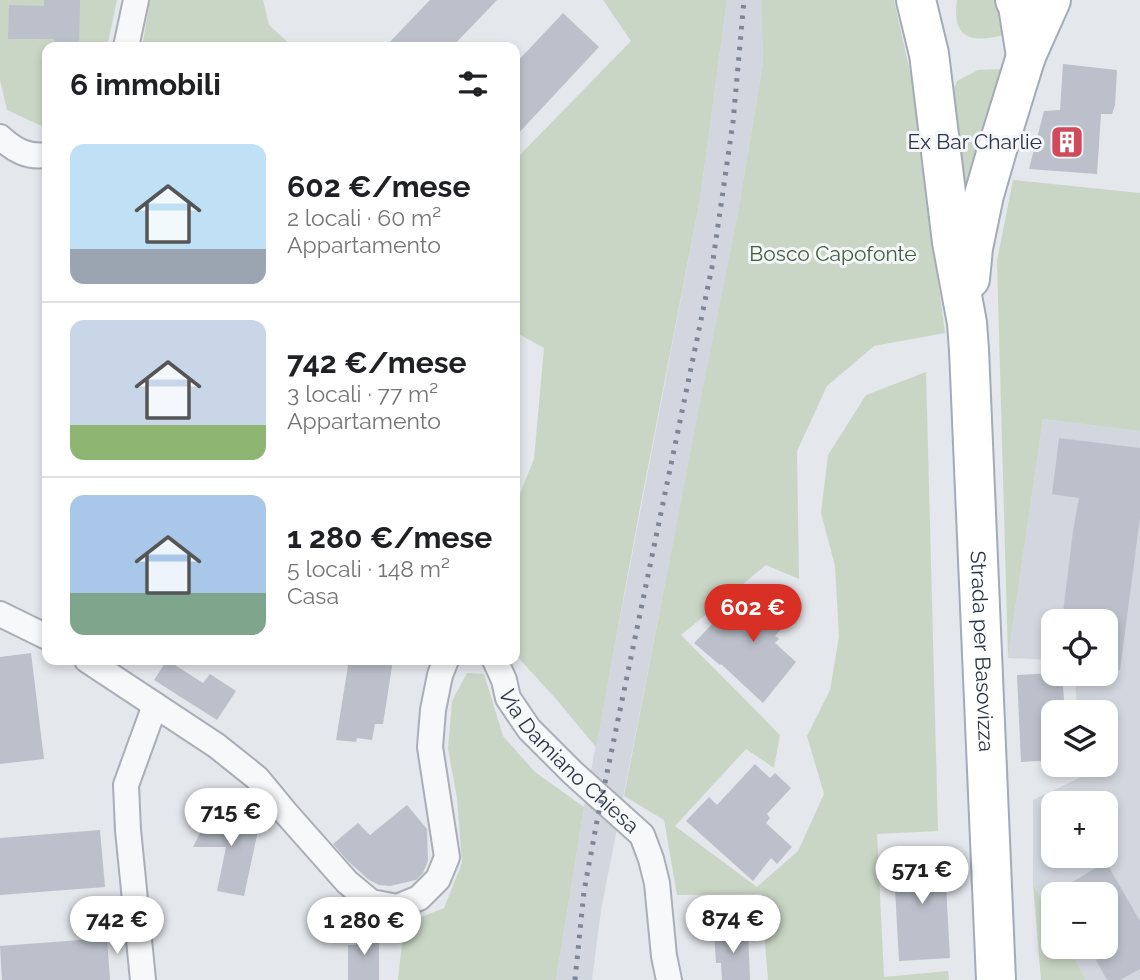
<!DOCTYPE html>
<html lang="it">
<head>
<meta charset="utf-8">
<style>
	:root { --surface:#fff; --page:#f6f6f6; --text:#202124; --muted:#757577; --line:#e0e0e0; --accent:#d93025 }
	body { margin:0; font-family:Raleway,sans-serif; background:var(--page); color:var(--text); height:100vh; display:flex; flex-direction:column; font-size:26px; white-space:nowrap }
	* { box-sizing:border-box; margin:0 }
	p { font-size:23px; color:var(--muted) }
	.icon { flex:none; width:38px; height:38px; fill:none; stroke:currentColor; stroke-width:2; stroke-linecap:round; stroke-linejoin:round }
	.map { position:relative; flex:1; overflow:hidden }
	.side { position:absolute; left:42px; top:42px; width:478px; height:623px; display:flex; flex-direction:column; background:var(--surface); border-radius:14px; box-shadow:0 4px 10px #0003 }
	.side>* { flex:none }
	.fabs { position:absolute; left:1041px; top:609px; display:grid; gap:14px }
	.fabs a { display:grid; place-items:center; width:77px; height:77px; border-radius:14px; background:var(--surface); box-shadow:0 4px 10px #0003; font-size:35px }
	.price { position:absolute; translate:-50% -60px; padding:0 16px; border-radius:24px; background:#fff; color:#222; font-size:23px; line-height:46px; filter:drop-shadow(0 2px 4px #0008) }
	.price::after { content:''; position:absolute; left:50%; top:42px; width:21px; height:16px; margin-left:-10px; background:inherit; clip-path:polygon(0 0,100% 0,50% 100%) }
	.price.selected { background:var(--accent); color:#fff }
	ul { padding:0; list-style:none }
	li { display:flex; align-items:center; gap:21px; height:175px; padding:0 28px }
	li+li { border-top:2px solid var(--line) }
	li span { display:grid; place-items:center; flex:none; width:196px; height:140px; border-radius:14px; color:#555 }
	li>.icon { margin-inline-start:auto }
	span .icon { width:84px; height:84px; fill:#fffc; stroke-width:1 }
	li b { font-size:30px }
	h2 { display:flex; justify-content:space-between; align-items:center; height:84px; padding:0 28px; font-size:30px }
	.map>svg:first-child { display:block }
	.built { fill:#d2d6de; fill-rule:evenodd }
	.green { fill:#c9d6c5 }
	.building { fill:#bbc0ca }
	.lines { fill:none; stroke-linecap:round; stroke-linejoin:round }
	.street-casing { stroke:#a9aeb7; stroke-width:28 }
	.primary-casing { stroke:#a3abb8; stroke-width:42 }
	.street { stroke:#f7f8fa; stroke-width:24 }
	.primary { stroke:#fff; stroke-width:38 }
	.rail { stroke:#7d8696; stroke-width:5; stroke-dasharray:3.5 7; stroke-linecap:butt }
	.labels { text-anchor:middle; stroke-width:6; stroke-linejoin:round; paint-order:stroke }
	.poi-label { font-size:21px; fill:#2b3445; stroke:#f4f6f9; text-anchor:end }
	.park-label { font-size:21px; fill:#3f6138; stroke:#f4f6f9 }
	.street-label { font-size:21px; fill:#2b3445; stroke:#f4f6f9 }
</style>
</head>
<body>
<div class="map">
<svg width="1140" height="980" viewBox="0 0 1140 980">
	<rect width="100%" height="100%" fill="#e4e7ec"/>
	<path class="built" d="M 727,0 L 761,0 L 763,63 L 738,212 L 601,910 L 592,980 L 556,980 L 584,807 L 700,199 Z
		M 1043,419 L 1140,431 L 1140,980 L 1086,980 L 1068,947 L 1106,947 L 1106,894 L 1054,894 L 1053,921 L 1033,884 L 1033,800 L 1081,777 L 1080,765 L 1106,765 L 1106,712 L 1077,712 L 1075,674 L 1106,674 L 1106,621 L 1054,621 L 1053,660 L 1008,658 ZM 1054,803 L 1106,803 L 1106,856 L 1054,856 Z"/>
	<path class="green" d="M 0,0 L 117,0 L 107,47 L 47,47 L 46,128 L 7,110 L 0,80 Z
		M 150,0 L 263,0 L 269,25 L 293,47 L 142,47 Z
		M 603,0 L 727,0 L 700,199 L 640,508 L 596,747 L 556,699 L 515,654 L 515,506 L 534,459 L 544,348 L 515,332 L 514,161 L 631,41 Z
		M 761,0 L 894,0 L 912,81 L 945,333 L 874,346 L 827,386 L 797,451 L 799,579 L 766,565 L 681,635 L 780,735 L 774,768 L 746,749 L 675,826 L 757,887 L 798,851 L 824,794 L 807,736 L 830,690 L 839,637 L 835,566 L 821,513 L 828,455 L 866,395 L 926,372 L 938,831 L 877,834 L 884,977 L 948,971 L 949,980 L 768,980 L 761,894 L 677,895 L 664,820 L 624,796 L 698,413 L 738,212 L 763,63 Z
		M 957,0 L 1002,0 L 1008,34 C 975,43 951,42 957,0 Z
		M 1003,69 L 980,136 L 963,205 L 951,95 L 957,81 L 978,70 Z
		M 1013,180 L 1140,193 L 1140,431 L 1043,419 L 1008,658 L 997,261 Z
		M 467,673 L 484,674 L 503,736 L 535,772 L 584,807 L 556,980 L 398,980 L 404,924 L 444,908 L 462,863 L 457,798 L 448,749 L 452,701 Z
		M 1033,884 L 1053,921 L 1054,947 L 1068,947 L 1086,980 L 1041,980 Z"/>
	<path class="building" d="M 44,0 L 80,0 L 79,47 L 55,47 L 54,39 L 8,39 L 9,5 L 44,6 Z
		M 430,0 L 497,0 L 452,47 L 385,47 Z
		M 563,13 L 599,47 L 514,138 L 514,65 Z
		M 1063,64 L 1117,70 L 1115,105 L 1112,114 L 1101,114 L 1097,174 L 1029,169 L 1044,111 L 1060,110 Z
		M 1059,438 L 1140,448 L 1140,518 L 1120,670 L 1106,669 L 1106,621 L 1062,621 L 1073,531 L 1079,498 L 1052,494 Z
		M 766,586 L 779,600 L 784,594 L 799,609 L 775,636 L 779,639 L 775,643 L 796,662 L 763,703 L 721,664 L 720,665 L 694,643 L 718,618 L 727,626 Z
		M 31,653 L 44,759 L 0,764 L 0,657 Z
		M 167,660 L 203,683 L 210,674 L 236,691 L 217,720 L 154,680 Z
		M 349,660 L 393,660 L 383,724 L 375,724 L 372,740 L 357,738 L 356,742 L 336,740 Z
		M 1054,673 L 1062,674 L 1065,712 L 1054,712 L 1054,760 L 1021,762 L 1017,675 Z
		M 755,764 L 770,778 L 775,773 L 791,788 L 767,814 L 770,818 L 766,823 L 792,847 L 777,864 L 771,858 L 753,881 L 686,821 L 709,797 L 717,805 Z
		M 407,805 L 427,829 L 428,861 L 423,873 L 416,880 L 390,886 L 379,885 L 369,880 L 348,861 L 333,844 L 358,823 L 370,835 Z
		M 212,810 L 260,821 L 244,896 L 217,891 L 226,847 L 193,847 Z
		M 100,830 L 105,887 L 0,895 L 0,838 Z
		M 944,850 L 950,958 L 899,961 L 893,853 Z
		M 1106,862 L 1140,921 L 1140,969 L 1120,980 L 1107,980 L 1096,960 L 1108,952 L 1106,948 L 1106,894 L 1052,894 Z
		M 748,931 L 750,980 L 722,980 L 721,963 L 716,963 L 714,932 Z
		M 356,932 L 379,932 L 379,980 L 348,980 L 348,945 L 356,945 Z
		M 107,938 L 110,980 L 2,980 L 0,946 Z"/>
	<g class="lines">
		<defs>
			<g id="street">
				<path d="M 126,47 L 136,0"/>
				<path d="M 0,137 C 14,150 28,158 47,155"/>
				<path d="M 0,614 L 47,637"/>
				<path d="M 87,660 L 217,746 L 257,778 L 285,812 L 347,882 L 371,902 L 397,907 L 419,898 L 438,879 L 447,857 L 430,747 L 433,710 L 440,675 L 446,660"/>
				<path id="s1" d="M 495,660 L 504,680 L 508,698 L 529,729 L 573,773 L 642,835 L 651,859 L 657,883 L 664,956 L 669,980"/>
				<path d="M 143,980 L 128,830 L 126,785 L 155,705"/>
			</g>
			<g id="primary">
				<path id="s2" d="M 916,0 L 929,54 L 952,242 L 967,323 L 969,350 L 996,980"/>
				<path d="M 1015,0 L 1018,6 L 1026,56"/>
				<path d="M 970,279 L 973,248 L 984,195 L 997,150 L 1026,56 L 1051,0"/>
			</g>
		</defs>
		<use href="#street" class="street-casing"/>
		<use href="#primary" class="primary-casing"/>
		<use href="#street" class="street"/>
		<use href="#primary" class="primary"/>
		<path class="rail" d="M 575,980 L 584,891 L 597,821 L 712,267 L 733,122 L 744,0"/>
	</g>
	<defs>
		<symbol id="building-square" viewBox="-11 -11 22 22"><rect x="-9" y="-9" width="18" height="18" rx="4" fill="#d1495b" stroke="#f4f6f9"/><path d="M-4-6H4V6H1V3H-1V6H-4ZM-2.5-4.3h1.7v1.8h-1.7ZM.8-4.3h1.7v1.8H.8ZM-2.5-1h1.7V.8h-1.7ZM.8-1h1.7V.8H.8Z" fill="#fff"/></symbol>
	</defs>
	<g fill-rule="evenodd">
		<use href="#building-square" x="1048" y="123" width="38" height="38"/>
	</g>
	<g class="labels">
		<g class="poi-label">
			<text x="1042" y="149">Ex Bar Charlie</text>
		</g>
		<g class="park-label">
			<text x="833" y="261">Bosco Capofonte</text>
		</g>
		<g class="street-label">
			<text dy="7" stroke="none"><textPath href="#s2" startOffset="656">Strada per Basovizza</textPath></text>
			<text dy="7" stroke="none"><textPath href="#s1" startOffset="128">Via Damiano Chiesa</textPath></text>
		</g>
	</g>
</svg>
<div class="fabs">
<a><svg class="icon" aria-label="locate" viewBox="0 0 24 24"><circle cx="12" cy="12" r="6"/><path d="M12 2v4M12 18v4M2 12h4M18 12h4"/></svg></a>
<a><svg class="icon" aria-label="layers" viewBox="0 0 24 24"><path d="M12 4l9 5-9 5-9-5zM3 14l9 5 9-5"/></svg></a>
<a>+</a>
<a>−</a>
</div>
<b class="price selected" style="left:753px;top:644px">602 €</b>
<b class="price" style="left:231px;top:848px">715 €</b>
<b class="price" style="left:922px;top:906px">571 €</b>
<b class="price" style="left:733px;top:955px">874 €</b>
<b class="price" style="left:117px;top:956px">742 €</b>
<b class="price" style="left:364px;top:957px">1 280 €</b>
<section class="side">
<h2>6 immobili<svg class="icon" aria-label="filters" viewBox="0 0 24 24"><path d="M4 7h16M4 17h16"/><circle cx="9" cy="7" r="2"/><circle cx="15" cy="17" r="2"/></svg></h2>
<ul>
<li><span style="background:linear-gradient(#bfe0f5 75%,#9aa5b1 0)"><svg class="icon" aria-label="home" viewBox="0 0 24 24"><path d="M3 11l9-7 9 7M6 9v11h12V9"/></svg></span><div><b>602 €/mese</b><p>2 locali · 60 m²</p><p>Appartamento</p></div></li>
<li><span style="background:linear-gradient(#c9d6e8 75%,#8fb573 0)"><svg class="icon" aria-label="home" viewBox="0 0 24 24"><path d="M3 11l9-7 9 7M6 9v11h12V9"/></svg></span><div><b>742 €/mese</b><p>3 locali · 77 m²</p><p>Appartamento</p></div></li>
<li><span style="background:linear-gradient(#a9c7e8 70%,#7fa58c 0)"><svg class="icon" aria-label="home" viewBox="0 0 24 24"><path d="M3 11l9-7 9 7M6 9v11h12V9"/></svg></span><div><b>1 280 €/mese</b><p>5 locali · 148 m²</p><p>Casa</p></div></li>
</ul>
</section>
</div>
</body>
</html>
